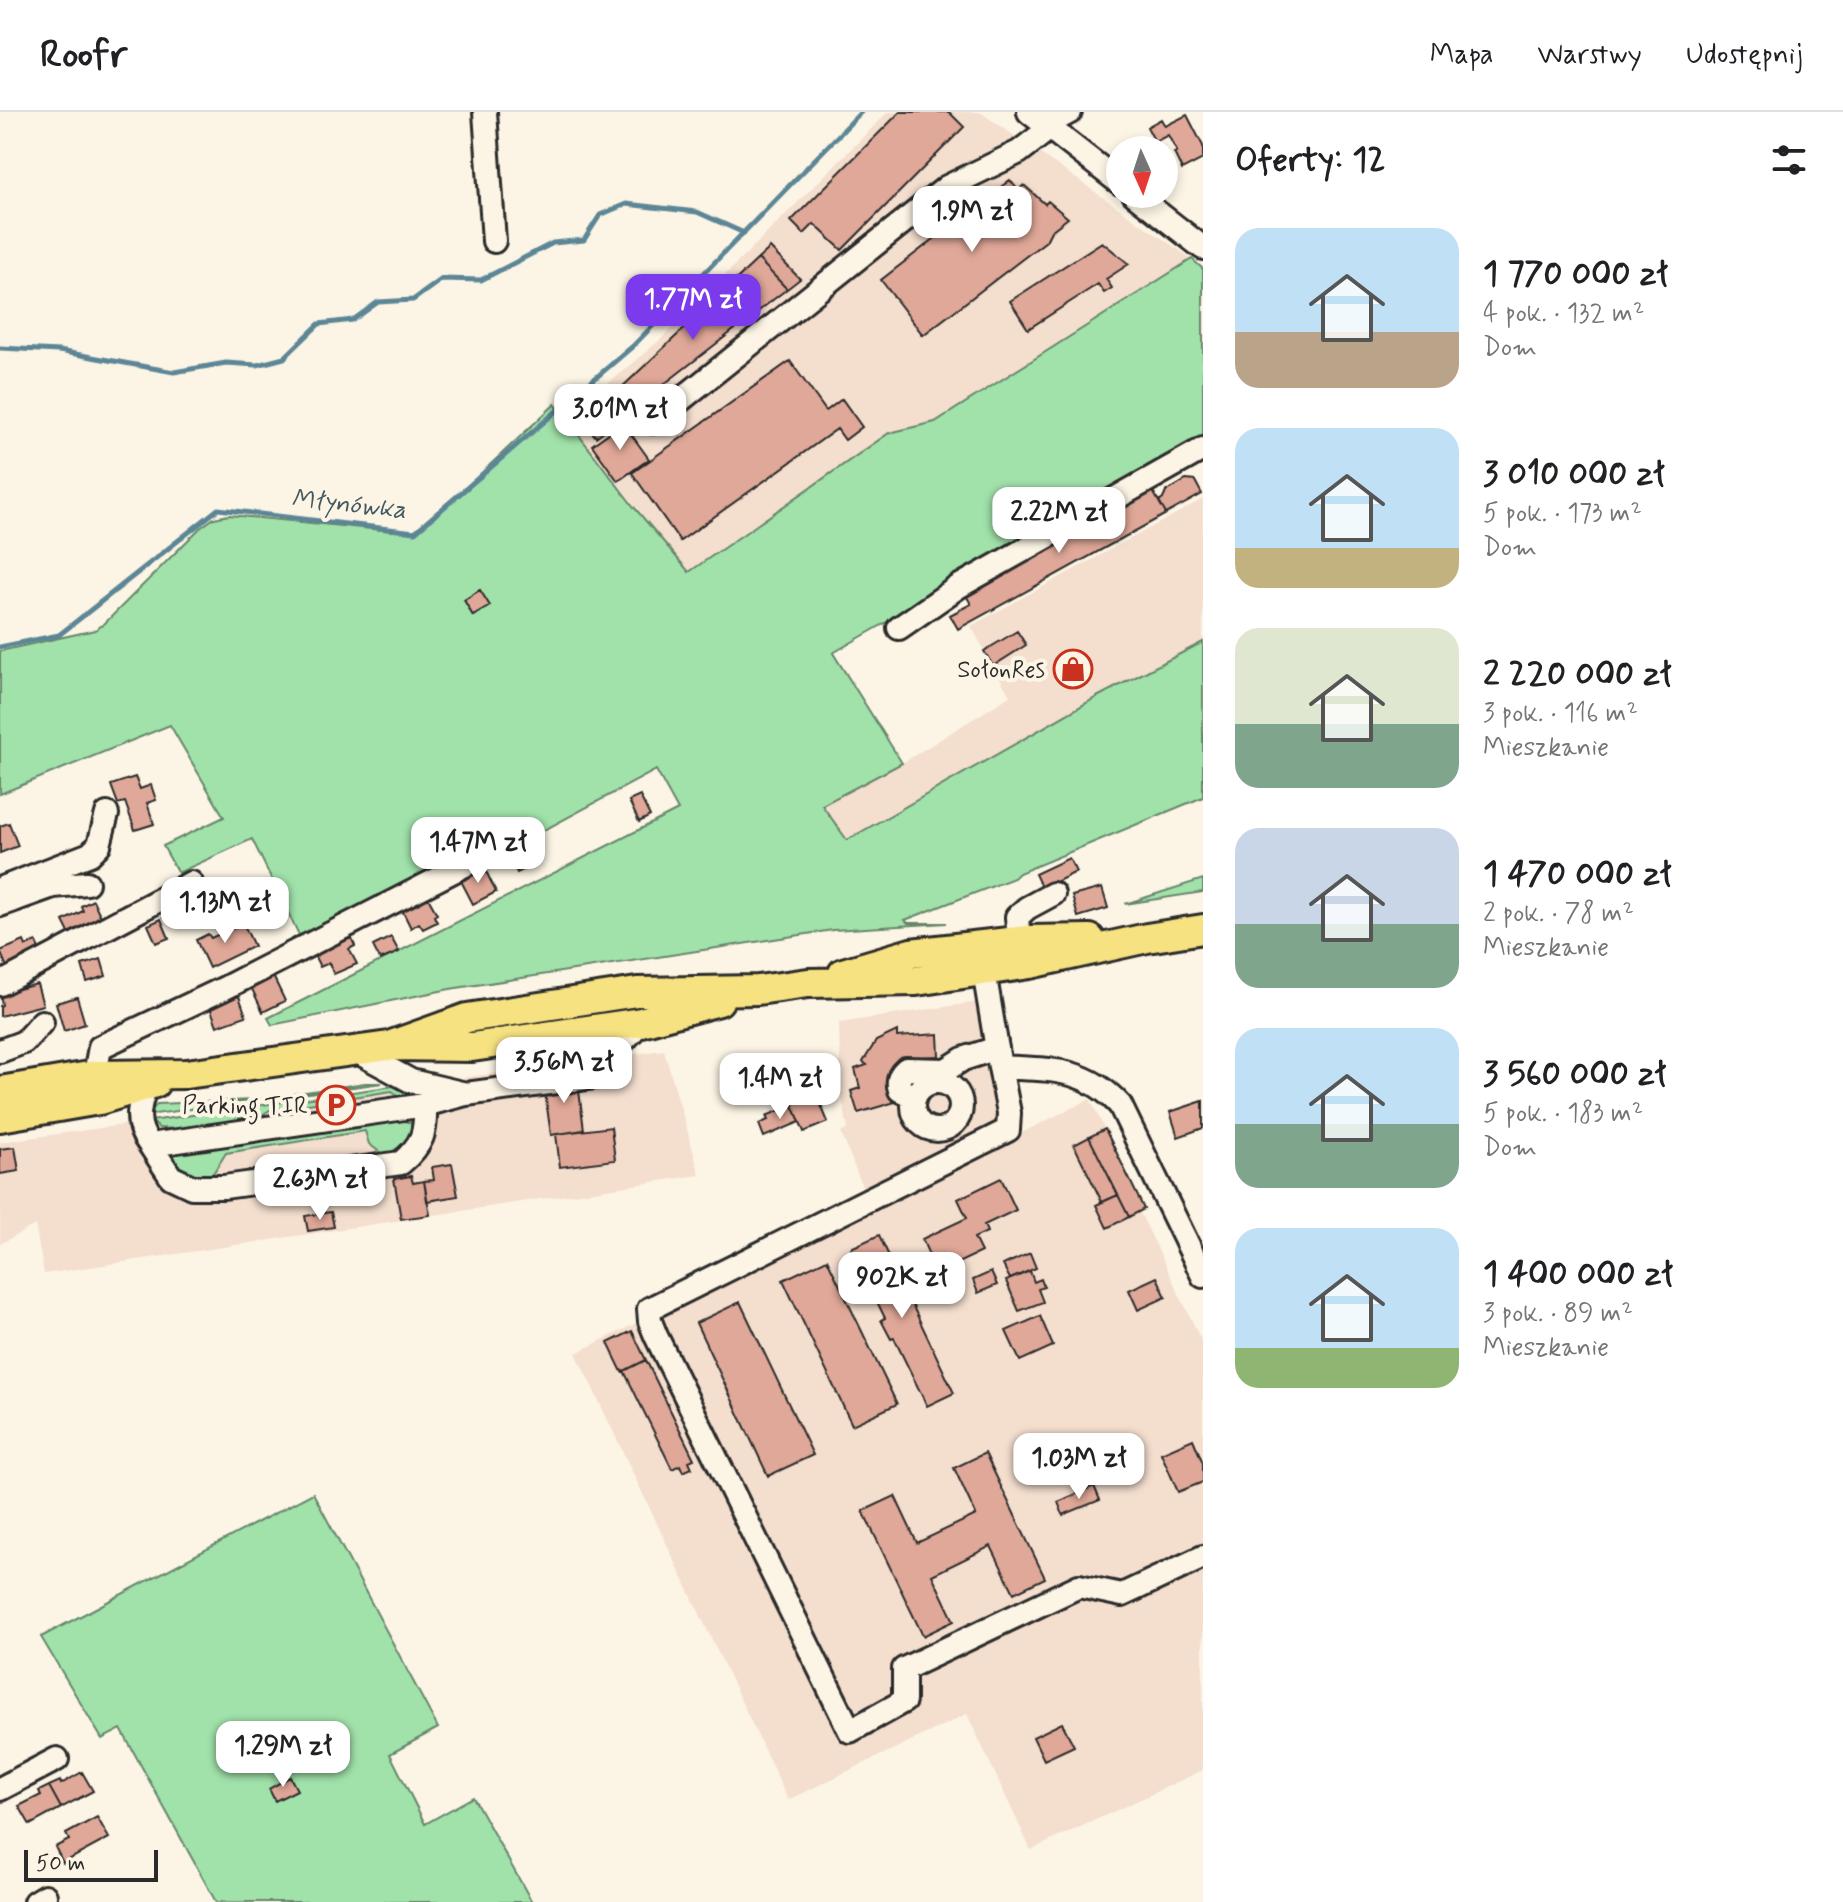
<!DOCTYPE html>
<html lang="pl">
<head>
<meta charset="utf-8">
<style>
	:root { --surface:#fff; --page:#f2f2f2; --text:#202124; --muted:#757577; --line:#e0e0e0; --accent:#7c3aed }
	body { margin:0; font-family:Mynerve,sans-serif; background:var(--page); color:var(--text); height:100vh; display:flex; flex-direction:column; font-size:30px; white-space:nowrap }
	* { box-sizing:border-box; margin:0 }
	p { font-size:26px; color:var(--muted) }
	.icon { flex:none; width:44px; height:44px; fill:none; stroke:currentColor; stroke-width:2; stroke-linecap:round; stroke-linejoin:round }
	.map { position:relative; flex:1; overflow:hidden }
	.side { display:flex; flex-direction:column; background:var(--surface); width:640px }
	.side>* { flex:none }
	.needle { width:52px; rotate:177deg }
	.fabs { position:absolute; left:1106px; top:24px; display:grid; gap:16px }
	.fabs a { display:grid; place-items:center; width:72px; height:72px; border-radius:50%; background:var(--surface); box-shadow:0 4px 12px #0003; font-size:40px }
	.scale { position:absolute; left:24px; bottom:20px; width:134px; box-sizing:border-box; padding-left:8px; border:4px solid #2b2b2b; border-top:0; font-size:22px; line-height:28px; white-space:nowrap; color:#2b2b2b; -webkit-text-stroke:6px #fcf5e5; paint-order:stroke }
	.price { position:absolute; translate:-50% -68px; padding:0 18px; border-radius:16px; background:#fff; color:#222; font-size:26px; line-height:52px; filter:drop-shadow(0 2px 4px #0008) }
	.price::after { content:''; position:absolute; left:50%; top:48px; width:24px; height:18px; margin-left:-12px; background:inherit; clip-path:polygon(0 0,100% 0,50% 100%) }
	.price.current { background:var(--accent); color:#fff }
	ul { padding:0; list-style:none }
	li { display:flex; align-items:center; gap:24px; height:200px; padding:0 32px }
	li span { display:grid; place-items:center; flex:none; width:224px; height:160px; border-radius:24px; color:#555 }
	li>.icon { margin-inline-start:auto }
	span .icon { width:96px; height:96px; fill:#fffc; stroke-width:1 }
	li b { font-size:34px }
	h2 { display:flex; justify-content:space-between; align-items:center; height:96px; padding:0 32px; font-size:34px }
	header { display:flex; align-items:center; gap:48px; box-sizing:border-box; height:112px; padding:0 40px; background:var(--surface); border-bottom:2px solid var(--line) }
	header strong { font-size:38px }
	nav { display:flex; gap:44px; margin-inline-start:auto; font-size:28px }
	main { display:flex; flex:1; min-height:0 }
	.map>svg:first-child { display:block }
	.built { fill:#f4dece }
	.green { fill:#a1e2ab; stroke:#66866b; stroke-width:2 }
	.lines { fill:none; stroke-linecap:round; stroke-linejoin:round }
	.stream { stroke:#5c8696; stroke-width:5 }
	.building { fill:#e0a898; stroke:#2b2b2b; stroke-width:2 }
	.minor-casing { stroke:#2b2b2b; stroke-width:28 }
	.major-casing { stroke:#2b2b2b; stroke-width:34 }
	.minor { stroke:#fcf5e5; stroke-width:22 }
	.major { stroke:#f7e281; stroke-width:28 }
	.labels { text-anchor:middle; stroke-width:8; stroke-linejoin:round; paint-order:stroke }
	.poi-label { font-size:24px; fill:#2b2b2b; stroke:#fcf5e5; text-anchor:end }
	.water-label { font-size:26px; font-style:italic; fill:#445961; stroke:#fcf5e5 }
</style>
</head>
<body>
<header>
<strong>Roofr</strong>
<nav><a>Mapa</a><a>Warstwy</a><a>Udostępnij</a></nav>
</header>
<main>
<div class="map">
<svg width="1203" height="1790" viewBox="0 0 1203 1790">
	<rect width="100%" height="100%" fill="#fcf5e5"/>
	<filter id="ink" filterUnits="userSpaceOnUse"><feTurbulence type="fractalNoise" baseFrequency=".0125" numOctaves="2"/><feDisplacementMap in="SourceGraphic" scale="16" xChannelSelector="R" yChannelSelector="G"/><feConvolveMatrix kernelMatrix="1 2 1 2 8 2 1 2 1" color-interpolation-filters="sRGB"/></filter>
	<g filter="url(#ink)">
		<path class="built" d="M 888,0 L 980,0 L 1192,147 L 935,310 L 889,321 L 688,460 L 566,307 L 661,227 Z
			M 1203,387 L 1203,530 L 1097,585 L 846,729 L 821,693 L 902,651 L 1010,584 L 971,514 Z
			M 977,890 L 999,1011 L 866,1084 L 841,1021 L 848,1017 L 841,981 L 839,911 Z
			M 664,938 L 700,1063 L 44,1162 L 35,1113 L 0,1132 L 0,1030 Z
			M 1090,987 L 1144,1097 L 1140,1100 L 1203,1232 L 1203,1658 L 1031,1738 L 967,1602 L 788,1688 L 576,1241 Z"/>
		<path class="green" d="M 1192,147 L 1203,157 L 1203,332 L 1136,367 L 833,541 L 902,651 L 822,693 L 847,728 L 1097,585 L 1203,530 L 1203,685 L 1019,761 L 1014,766 L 905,808 L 908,811 L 947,811 L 833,818 L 450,877 L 272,913 L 268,906 L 678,698 L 656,658 L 524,729 L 518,720 L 301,827 L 252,727 L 178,761 L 163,734 L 224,705 L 170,613 L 0,682 L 0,539 L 95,518 L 104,512 L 200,416 L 214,406 L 229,403 L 392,419 L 415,418 L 429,410 L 555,292 L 634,395 L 689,460 L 889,321 L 935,310 Z
			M 1203,767 L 1203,780 L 1125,792 Z
			M 365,971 L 382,971 L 148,1003 L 157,992 L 253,988 Z
			M 401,973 L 418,980 L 420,984 L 405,988 L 392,979 L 270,998 L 252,1009 L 177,1017 L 159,1016 L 151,1009 Z
			M 401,1008 L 411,1011 L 414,1017 L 411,1027 L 385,1044 L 369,1032 L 365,1019 L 226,1041 L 212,1063 C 192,1066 183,1062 169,1048 L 171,1042 L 178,1036 L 218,1034 Z
			M 313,1381 L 438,1616 L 390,1642 L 425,1712 L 473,1685 L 532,1790 L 216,1790 L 121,1617 L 102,1627 L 41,1525 Z"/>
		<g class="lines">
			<path class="stream" d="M 0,236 L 59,239 L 174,260 L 226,251 L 257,253 L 284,246 L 319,212 L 353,208 L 378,190 L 413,188 L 442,167 L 481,168 L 553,131 L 584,128 L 600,103 L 626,92 L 697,100 L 744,121
				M 0,535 L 59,523 L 218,397 L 415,420 L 633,234 L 861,0"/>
		</g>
		<path class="building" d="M 900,0 L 949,0 L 964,15 L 842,138 L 814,112 L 804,122 L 791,109 Z
			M 1187,3 L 1203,34 L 1203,47 L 1182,58 L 1174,41 L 1177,40 L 1168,23 L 1155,30 L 1147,15 L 1161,7 L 1165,14 Z
			M 1010,68 L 1018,78 L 1024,73 L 1045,92 L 1048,89 L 1068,106 L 1051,119 L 1046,129 L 923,223 L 881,168 Z
			M 1102,130 L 1129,152 L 1106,167 L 1112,176 L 1104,181 L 1098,172 L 1028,217 L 1010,189 Z
			M 770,136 L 800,167 L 787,177 L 758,147 Z
			M 758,147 L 787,177 L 596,325 L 584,311 Z
			M 790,249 L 826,299 L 842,287 L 862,315 L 845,328 L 837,317 L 680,429 L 632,361 Z
			M 623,311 L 649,347 L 618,369 L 592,333 Z
			M 1186,368 L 1195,369 L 1202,382 L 1166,402 L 1159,390 L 1163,387 L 1166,380 Z
			M 1150,374 L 1166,402 L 958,517 L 950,503 L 971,492 L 963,478 Z
			M 480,478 L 490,494 L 473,504 L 464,488 Z
			M 1017,519 L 1026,533 L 993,554 L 984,539 Z
			M 135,665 L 140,677 L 151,673 L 156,688 L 147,691 L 154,712 L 135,718 L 125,690 L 118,692 L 111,673 Z
			M 640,684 L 650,704 L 639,710 L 629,689 Z
			M 9,711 L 18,734 L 0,741 L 0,714 Z
			M 528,738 L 535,752 L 517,761 L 510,747 Z
			M 1069,746 L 1076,760 L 1042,777 L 1035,762 Z
			M 484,755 L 496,780 L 473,792 L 460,767 Z
			M 1102,776 L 1108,796 L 1078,805 L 1072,784 Z
			M 427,784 L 437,802 L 434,804 L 437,810 L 423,817 L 419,811 L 411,816 L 402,798 Z
			M 93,788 L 101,805 L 69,821 L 63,809 L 83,799 L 81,794 Z
			M 161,807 L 169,826 L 156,831 L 148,813 Z
			M 243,811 L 254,834 L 209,856 L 196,828 L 208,822 L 211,826 Z
			M 351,825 L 355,834 L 349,837 L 357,852 L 334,862 L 329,851 L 320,855 L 314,843 Z
			M 391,825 L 399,840 L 380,848 L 373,834 Z
			M 24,829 L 26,834 L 36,830 L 42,844 L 8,858 L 0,839 Z
			M 101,847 L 106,864 L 87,870 L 82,853 Z
			M 272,862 L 285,889 L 263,900 L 250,873 Z
			M 37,872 L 43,893 L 0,904 L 0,894 L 2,893 L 0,882 Z
			M 239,884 L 246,904 L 217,914 L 210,895 Z
			M 77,885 L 85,912 L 64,919 L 56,891 Z
			M 897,919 L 897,925 L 938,922 L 939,944 L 906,946 L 896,951 L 889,968 L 895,990 L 858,1001 L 851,979 L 860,976 L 855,957 L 867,953 L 863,950 L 876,929 Z
			M 577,963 L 584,1018 L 551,1023 L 543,967 Z
			M 816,981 L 828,1010 L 804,1020 L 792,990 Z
			M 1203,989 L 1203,1016 L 1178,1025 L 1170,1000 Z
			M 793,993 L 800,1010 L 764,1025 L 759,1012 L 768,1008 L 766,1004 Z
			M 611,1015 L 615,1048 L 560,1055 L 556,1022 Z
			M 1105,1017 L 1144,1097 L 1129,1105 L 1089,1025 Z
			M 1089,1025 L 1118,1083 L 1102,1090 L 1074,1033 Z
			M 15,1035 L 19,1059 L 0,1062 L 0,1037 Z
			M 452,1052 L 458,1084 L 427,1089 L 424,1069 L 434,1068 L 432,1055 Z
			M 411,1064 L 413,1071 L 424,1069 L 430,1103 L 401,1107 L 394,1067 Z
			M 1001,1066 L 1016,1098 L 984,1113 L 987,1120 L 974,1126 L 981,1140 L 937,1161 L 933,1152 L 900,1168 L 896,1159 L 929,1143 L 922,1127 L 967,1106 L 958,1087 Z
			M 1118,1083 L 1129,1105 L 1107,1116 L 1096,1093 Z
			M 331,1100 L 334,1115 L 308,1119 L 305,1104 Z
			M 879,1123 L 954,1281 L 927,1294 L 894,1226 L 891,1227 L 881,1208 L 885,1206 L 851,1136 Z
			M 1030,1141 L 1036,1156 L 1010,1167 L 1003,1153 Z
			M 827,1147 L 897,1292 L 852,1313 L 783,1168 Z
			M 1030,1159 L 1034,1170 L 1041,1167 L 1044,1175 L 1038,1177 L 1043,1190 L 1019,1199 L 1006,1169 Z
			M 991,1160 L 997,1173 L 978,1181 L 973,1168 Z
			M 1157,1165 L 1166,1185 L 1138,1198 L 1129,1178 Z
			M 740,1190 L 813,1343 L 768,1364 L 696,1211 Z
			M 1040,1204 L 1053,1234 L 1020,1249 L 1006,1219 Z
			M 632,1219 L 646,1248 L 622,1260 L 608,1231 Z
			M 646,1248 L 694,1347 L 689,1349 L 692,1356 L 683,1360 L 680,1353 L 672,1357 L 624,1259 Z
			M 1193,1327 L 1203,1351 L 1203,1370 L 1178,1380 L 1161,1341 Z
			M 985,1341 L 1045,1466 L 1014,1481 L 991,1434 L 932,1463 L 954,1509 L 923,1524 L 863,1399 L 895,1384 L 917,1431 L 976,1403 L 954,1356 Z
			M 1094,1374 L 1100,1388 L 1063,1403 L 1058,1390 Z
			M 1062,1611 L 1074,1634 L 1044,1648 L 1033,1625 Z
			M 82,1660 L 93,1679 L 61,1696 L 49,1674 L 60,1669 L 61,1672 Z
			M 290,1665 L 297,1678 L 275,1689 L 269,1677 Z
			M 49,1674 L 61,1696 L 30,1713 L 19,1694 L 41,1683 L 39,1679 Z
			M 97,1705 L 109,1726 L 63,1751 L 55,1735 L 69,1728 L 66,1722 Z"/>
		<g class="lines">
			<defs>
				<path id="minor" d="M 485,0 L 494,129
					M 1029,0 L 1120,71
					M 1046,13 L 1070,0
					M 1134,82 L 1203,136
					M 653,310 L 947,75 L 1019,40 L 1050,16
					M 899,516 L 958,475 L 1203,337
					M 0,777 L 90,742 L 99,733 L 107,702
					M 0,793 L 53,774 L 87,771
					M 1019,828 L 1017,805 L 1027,796 L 1053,782
					M 973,848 L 984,859 L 1000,955 C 1048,958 1084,954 1120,993 L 1203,1164
					M 0,872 L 191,771
					M 354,938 L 411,969 L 466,982 L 594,965 L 607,954 L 614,939 L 641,910
					M 0,939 L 24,930 L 42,910
					M 1000,955 L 1009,1001 L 1008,1018 L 649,1197 L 650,1209 L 656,1224 L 850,1619 L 904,1589 L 904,1557 L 1079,1474 L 1122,1483 L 1203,1445
					M 95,963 L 100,935 L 223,877 L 508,731
					M 151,964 C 139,988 132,1011 150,1033 L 425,993 L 466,982
					M913 994a24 24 0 1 1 48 0a24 24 0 1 1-48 0Z
					M 915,985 L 900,978 C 897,969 899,963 906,957 L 946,958 L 963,947 L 997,936
					M 150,1033 L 171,1065 L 192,1075 L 224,1075 L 401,1051 C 423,1032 426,1021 425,993
					M 0,1677 L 57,1647
					M 35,1790 L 45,1784"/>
				<path id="major" d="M 843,861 L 911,841 L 1027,828 L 1090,827
					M 389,934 L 467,906 L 637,880 L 758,878 L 808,871 L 916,869 L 1030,852 L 1147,826 L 1203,817
					M 0,979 L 95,963 L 186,962 L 389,934 L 472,935 L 641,910 L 719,889
					M 0,1005 L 99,988 L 155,971"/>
			</defs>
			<use href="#minor" class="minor-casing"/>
			<use href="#major" class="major-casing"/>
			<use href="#minor" class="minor"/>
			<use href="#major" class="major"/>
		</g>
	</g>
	<defs>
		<symbol id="shop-ring" viewBox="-11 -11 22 22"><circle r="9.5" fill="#fcf5e5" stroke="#c8321e" stroke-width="1.5"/><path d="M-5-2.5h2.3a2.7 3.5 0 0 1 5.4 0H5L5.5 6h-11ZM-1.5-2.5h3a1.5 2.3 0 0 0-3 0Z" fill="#c8321e"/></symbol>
		<symbol id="parking-ring" viewBox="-11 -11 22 22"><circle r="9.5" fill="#fcf5e5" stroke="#c8321e" stroke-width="1.5"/><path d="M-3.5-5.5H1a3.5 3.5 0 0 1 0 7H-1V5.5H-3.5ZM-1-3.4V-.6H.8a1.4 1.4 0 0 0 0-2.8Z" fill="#c8321e"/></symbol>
	</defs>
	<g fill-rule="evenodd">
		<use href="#shop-ring" x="1051" y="535" width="44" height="44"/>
		<use href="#parking-ring" x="314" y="971" width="44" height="44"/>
	</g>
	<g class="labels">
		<g class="poi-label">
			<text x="1045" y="565">SołonRes</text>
			<text x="308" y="1001">Parking TIR</text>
		</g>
		<g class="water-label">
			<text transform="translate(349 391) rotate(6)" y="9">Młynówka</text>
		</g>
	</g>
</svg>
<div class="fabs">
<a><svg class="needle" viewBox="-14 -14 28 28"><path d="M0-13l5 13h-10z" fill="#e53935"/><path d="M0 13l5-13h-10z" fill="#757577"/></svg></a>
</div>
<div class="scale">50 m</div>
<b class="price" style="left:972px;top:142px">1.9M zł</b>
<b class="price current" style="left:693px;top:230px">1.77M zł</b>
<b class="price" style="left:620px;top:340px">3.01M zł</b>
<b class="price" style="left:1059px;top:443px">2.22M zł</b>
<b class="price" style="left:478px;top:773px">1.47M zł</b>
<b class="price" style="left:225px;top:833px">1.13M zł</b>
<b class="price" style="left:564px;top:993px">3.56M zł</b>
<b class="price" style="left:780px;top:1009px">1.4M zł</b>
<b class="price" style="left:320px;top:1110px">2.63M zł</b>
<b class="price" style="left:902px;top:1208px">902K zł</b>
<b class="price" style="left:1079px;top:1389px">1.03M zł</b>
<b class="price" style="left:283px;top:1677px">1.29M zł</b>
</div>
<section class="side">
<h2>Oferty: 12<svg class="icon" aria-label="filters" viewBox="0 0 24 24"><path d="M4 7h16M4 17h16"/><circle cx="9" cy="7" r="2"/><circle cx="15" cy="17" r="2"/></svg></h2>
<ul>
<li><span style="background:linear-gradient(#bfe0f5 65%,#b9a48a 0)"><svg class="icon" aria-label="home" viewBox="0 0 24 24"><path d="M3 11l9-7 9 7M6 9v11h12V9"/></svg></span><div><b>1 770 000 zł</b><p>4 pok. · 132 m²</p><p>Dom</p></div></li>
<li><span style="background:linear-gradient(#bfe0f5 75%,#c2b280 0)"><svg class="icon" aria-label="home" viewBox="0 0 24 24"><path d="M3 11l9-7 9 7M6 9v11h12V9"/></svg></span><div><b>3 010 000 zł</b><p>5 pok. · 173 m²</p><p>Dom</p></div></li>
<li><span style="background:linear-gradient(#dfe7d0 60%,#7fa58c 0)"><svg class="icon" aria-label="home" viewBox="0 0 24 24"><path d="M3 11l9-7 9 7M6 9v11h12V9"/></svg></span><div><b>2 220 000 zł</b><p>3 pok. · 116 m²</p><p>Mieszkanie</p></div></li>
<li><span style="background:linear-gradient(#c9d6e8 60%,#7fa58c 0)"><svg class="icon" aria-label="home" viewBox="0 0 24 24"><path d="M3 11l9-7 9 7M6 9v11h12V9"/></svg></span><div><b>1 470 000 zł</b><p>2 pok. · 78 m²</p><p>Mieszkanie</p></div></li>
<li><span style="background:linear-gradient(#bfe0f5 60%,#7fa58c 0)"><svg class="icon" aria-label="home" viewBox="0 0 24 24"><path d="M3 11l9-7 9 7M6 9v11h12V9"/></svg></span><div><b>3 560 000 zł</b><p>5 pok. · 183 m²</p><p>Dom</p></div></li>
<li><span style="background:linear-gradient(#bfe0f5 75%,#8fb573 0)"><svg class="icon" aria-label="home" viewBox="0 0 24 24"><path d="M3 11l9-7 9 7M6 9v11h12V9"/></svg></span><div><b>1 400 000 zł</b><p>3 pok. · 89 m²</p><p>Mieszkanie</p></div></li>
</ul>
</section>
</main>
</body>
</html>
